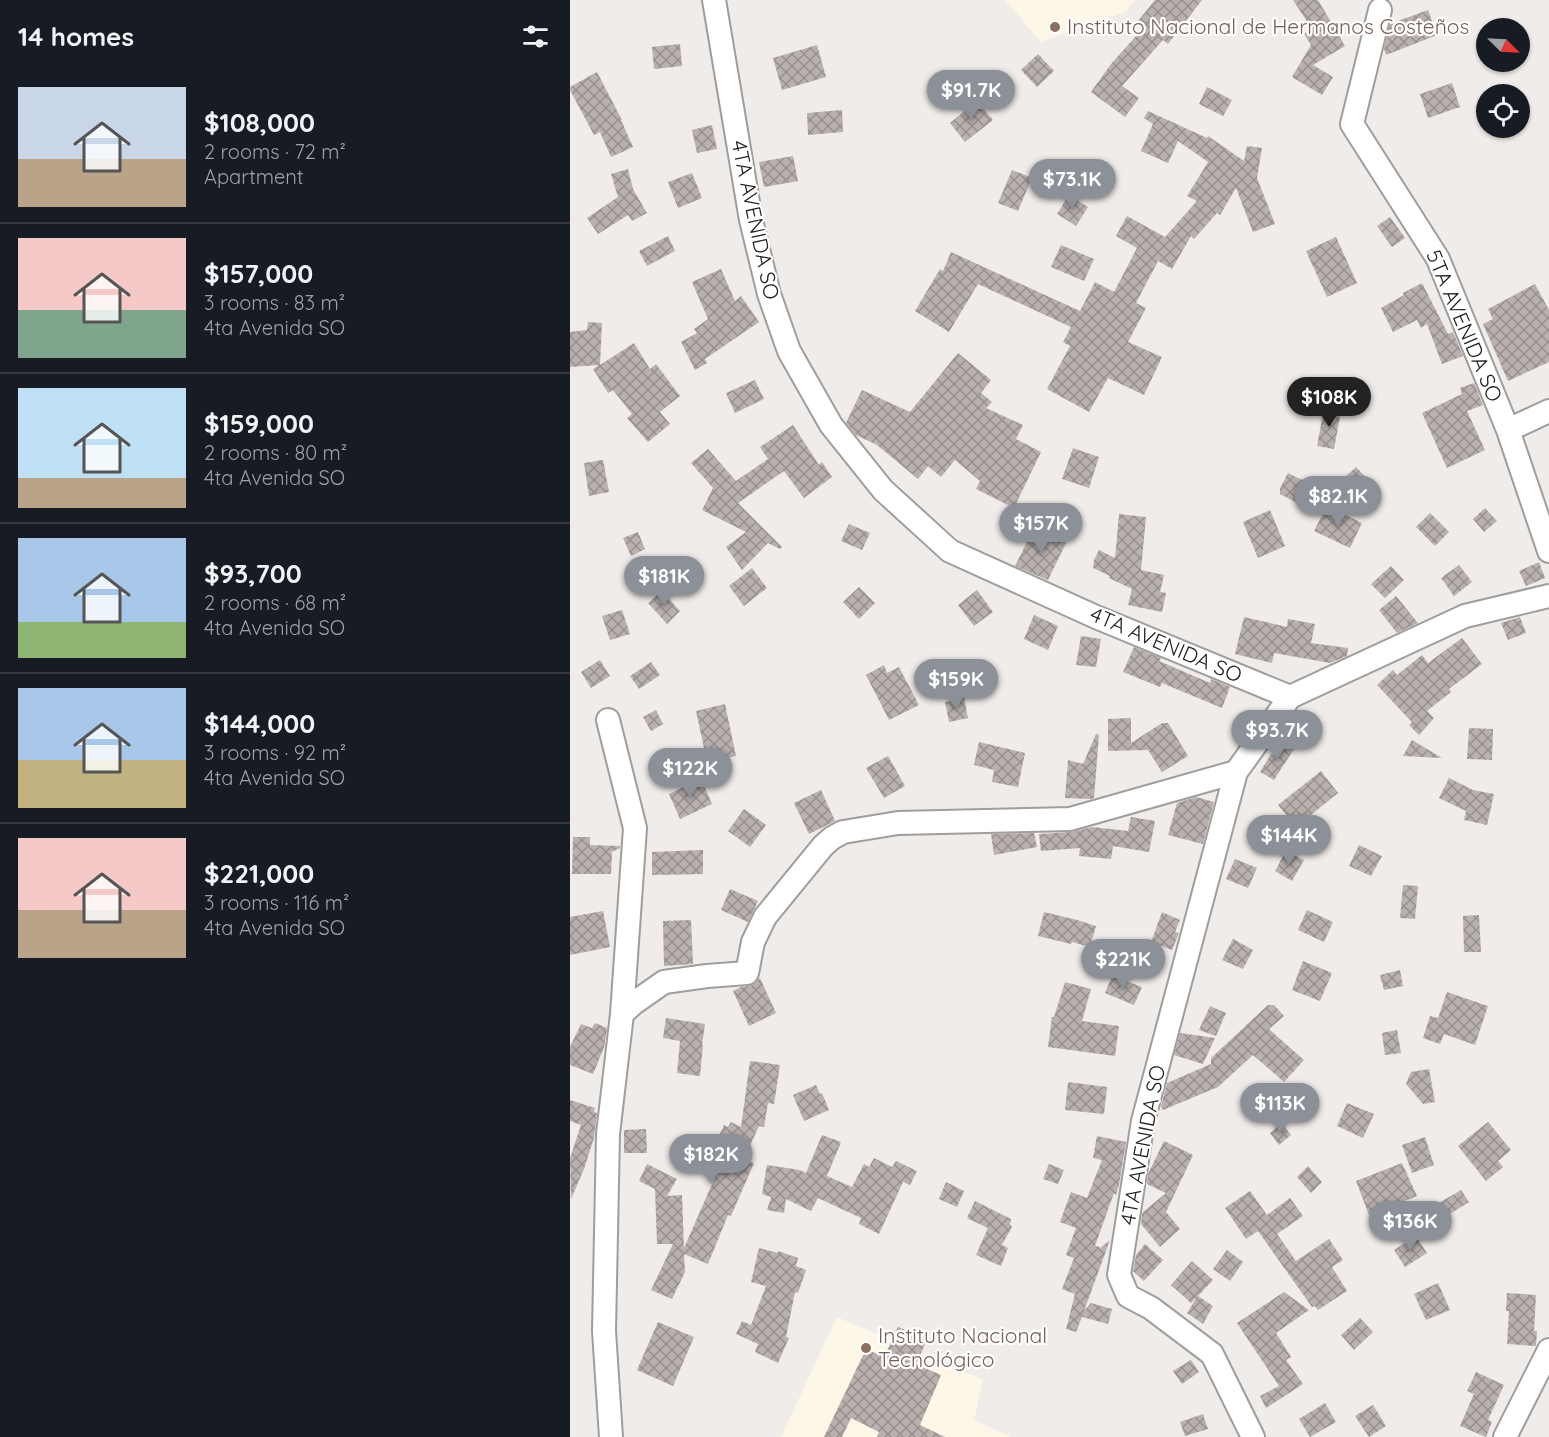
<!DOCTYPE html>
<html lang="en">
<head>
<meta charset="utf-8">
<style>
	:root { --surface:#171b24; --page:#20242c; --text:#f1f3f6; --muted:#9ea1a6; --line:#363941; --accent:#8c9099 }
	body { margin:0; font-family:Quicksand,sans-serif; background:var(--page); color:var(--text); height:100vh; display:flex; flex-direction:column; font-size:22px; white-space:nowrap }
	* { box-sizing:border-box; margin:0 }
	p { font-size:20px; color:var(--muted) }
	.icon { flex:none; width:33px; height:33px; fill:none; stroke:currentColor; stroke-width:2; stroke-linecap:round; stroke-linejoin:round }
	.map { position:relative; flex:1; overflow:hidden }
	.details { display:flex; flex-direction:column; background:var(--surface); width:570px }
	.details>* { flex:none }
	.needle { width:39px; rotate:114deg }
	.tools { position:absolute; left:906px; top:18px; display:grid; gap:12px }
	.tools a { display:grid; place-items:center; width:54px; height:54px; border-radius:50%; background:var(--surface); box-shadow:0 2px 4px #0004; font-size:30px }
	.price { position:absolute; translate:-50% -51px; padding:0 14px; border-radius:21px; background:var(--accent); color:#fff; font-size:20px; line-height:39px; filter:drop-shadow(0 2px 3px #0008) }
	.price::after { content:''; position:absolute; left:50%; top:36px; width:18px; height:14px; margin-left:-9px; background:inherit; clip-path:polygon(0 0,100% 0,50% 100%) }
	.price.active { background:#222; color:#fff }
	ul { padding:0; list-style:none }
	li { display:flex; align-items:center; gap:18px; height:150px; padding:0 18px }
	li+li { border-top:2px solid var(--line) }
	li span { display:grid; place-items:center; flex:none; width:168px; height:120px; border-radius:0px; color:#555 }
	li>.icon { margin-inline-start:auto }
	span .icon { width:72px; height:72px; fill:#fffc; stroke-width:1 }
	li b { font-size:26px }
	h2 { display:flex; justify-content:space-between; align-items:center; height:72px; padding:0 18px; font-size:26px }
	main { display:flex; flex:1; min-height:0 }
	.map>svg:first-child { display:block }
	.education { fill:#fcf7e7 }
	.building { fill:url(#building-cross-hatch) }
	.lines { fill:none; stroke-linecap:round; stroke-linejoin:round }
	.minor-casing { stroke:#9e9e9e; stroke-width:26 }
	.minor { stroke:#fff; stroke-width:22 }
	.education-dot { fill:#8d6e63; stroke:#fff; stroke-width:2 }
	.labels { text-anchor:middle; stroke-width:4.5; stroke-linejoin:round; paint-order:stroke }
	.education-label { font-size:21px; fill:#785e54; stroke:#fff; text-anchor:start }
	.street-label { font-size:21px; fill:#212121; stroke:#fff }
</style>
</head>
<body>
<main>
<section class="details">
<h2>14 homes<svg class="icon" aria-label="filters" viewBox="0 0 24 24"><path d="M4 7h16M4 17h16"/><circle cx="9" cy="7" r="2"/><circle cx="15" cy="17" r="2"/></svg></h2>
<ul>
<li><span style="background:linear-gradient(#c9d6e8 60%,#b9a48a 0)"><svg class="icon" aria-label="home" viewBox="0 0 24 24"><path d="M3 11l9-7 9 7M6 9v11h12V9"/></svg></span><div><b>$108,000</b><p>2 rooms · 72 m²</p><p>Apartment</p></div></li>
<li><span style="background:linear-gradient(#f6c9c9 60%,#7fa58c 0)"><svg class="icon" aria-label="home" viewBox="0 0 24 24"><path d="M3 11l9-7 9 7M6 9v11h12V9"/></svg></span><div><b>$157,000</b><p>3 rooms · 83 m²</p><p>4ta Avenida SO</p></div></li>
<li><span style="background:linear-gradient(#bfe0f5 75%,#b9a48a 0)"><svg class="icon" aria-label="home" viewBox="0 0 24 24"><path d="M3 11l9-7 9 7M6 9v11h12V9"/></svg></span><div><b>$159,000</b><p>2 rooms · 80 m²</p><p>4ta Avenida SO</p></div></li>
<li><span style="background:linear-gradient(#a9c7e8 70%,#8fb573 0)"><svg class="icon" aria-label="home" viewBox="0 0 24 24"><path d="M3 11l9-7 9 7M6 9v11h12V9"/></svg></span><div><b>$93,700</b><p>2 rooms · 68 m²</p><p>4ta Avenida SO</p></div></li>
<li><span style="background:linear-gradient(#a9c7e8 60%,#c2b280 0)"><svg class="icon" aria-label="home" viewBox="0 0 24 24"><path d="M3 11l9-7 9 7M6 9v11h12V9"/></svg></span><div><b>$144,000</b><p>3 rooms · 92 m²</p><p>4ta Avenida SO</p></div></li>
<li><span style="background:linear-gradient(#f6c9c9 60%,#b9a48a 0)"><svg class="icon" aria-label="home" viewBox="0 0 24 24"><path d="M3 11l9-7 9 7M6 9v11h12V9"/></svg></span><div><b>$221,000</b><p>3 rooms · 116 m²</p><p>4ta Avenida SO</p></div></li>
</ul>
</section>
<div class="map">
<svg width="979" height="1437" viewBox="0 0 979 1437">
	<defs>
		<pattern id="building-cross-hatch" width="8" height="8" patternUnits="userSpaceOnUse" patternTransform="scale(1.5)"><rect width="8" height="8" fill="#bab1af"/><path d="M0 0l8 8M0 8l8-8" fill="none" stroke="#97908e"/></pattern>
	</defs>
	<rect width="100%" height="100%" fill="#f0ece9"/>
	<path class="education" d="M 435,0 L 565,0 L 555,12 L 471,42 Z
		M 267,1317 L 413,1380 L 404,1420 L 440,1437 L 211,1437 Z"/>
	<path class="building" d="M 585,0 L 632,0 L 598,44 L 593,40 L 552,86 L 569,98 L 555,117 L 521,92 L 541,64 L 575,26 L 568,21 Z
		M 723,0 L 748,0 L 775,46 L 743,65 L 763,77 L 752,95 L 722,77 L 741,45 L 734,34 L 742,29 Z
		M 858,10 L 867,35 L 816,55 L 814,49 L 820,24 Z
		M 110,44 L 112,66 L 84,69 L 82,47 Z
		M 247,45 L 256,77 L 212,90 L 203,58 Z
		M 468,54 L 484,71 L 467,87 L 451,70 Z
		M 27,72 L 52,120 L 51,120 L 63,147 L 41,157 L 30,132 L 24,135 L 0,90 L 0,87 Z
		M 882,83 L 890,107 L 858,118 L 850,94 Z
		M 637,87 L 662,100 L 653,116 L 629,104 Z
		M 407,101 L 423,120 L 395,142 L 380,123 Z
		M 272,110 L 273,132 L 238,135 L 237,113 Z
		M 578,111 L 637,138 L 638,136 L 674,161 L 677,146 L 692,148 L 687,178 L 705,224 L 683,232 L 666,188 L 650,215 L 647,213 L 624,239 L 621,236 L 602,269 L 588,261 L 566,303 L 576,308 L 558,342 L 592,357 L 574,395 L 538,378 L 519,412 L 477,389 L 500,346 L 493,342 L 501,327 L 408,284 L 379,332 L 345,311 L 370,269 L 373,271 L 381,252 L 510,311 L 525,282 L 544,292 L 567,248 L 546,236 L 557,216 L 595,237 L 627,201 L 617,196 L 638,162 L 608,141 L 598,163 L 571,151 L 583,124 L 574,118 Z
		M 142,125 L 147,149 L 127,153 L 122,130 Z
		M 223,156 L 228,181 L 194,187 L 189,162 Z
		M 58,169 L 63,189 L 77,213 L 62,221 L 58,215 L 28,234 L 17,218 L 48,197 L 41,174 Z
		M 442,170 L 462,178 L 448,211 L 428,203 Z
		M 122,173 L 132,198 L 108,208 L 98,182 Z
		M 499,195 L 518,207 L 506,226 L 487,214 Z
		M 820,217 L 835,238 L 822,247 L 807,226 Z
		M 98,236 L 105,251 L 77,266 L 69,251 Z
		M 766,237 L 787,283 L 757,297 L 736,251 Z
		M 491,245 L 524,259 L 514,281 L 481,267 Z
		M 151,269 L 165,301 L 171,296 L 189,322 L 135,359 L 137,363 L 125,370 L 111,342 L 127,333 L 124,329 L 138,319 L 122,282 Z
		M 852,283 L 878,334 L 883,332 L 893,356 L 872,364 L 857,324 L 851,328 L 847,320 L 823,332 L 811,308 L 834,295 L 833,293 Z
		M 965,284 L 979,310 L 979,362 L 938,381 L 913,324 L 923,319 L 918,309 Z
		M 18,322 L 32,323 L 30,365 L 64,343 L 80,369 L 86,364 L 110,396 L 90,412 L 100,424 L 78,442 L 57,418 L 62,414 L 43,390 L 38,393 L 23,369 L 29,365 L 0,367 L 0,332 L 17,330 Z
		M 388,353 L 421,380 L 411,393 L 422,402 L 416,408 L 453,425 L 446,439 L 471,452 L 444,508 L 406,489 L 410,481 L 385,460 L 371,477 L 358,466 L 348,479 L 307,445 L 286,435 L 276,423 L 292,390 L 340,412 Z
		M 185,380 L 194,399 L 165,413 L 156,393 Z
		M 904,383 L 913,405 L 897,411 L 915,450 L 877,468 L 852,413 L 892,394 L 890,388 Z
		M 754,408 L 771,411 L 764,449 L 747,446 Z
		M 223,425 L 249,465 L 252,462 L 262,477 L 234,498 L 214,471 L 168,503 L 212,547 L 210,549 L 198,543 L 172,570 L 156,547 L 176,532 L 132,510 L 143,488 L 121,463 L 138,449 L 166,481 L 198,459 L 190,447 Z
		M 503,448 L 529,457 L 519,488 L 492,479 Z
		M 33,460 L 39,492 L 19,496 L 14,463 Z
		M 786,467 L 802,484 L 792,494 L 775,477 Z
		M 718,473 L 752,490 L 741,510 L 710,494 L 710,488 Z
		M 757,506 L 792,523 L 780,548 L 744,531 Z
		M 915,508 L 927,521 L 914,532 L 903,519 Z
		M 700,510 L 715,546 L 688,558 L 673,522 Z
		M 860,513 L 879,532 L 865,546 L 846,527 Z
		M 549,514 L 576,517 L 571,570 L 594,575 L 590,592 L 596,593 L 592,612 L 558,605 L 562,589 L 539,578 L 540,576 L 523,568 L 524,560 L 529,550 L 545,558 Z
		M 279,524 L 300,533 L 292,550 L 271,541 Z
		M 464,528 L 496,543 L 478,580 L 445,566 Z
		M 68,532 L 75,549 L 61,556 L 53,538 Z
		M 969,562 L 975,578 L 956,586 L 949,571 Z
		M 889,565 L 902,582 L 884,596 L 871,578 Z
		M 821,566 L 834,580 L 815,598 L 801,584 Z
		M 182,568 L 197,588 L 174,606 L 159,586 Z
		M 289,587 L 305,603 L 289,619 L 273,602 Z
		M 407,590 L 423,612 L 404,626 L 388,605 Z
		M 92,591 L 110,611 L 97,624 L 78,603 Z
		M 826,596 L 848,623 L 827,633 L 809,610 Z
		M 52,610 L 60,634 L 40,640 L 32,616 Z
		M 464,615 L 488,626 L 478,650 L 454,639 Z
		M 674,617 L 717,627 L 718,619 L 745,624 L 741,643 L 778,648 L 777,656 L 760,663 L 704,653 L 702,663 L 665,654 Z
		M 950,617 L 956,633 L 938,640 L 931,623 Z
		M 511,636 L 531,639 L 526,667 L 506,665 Z
		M 892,638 L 912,664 L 879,689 L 881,692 L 857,711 L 864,718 L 849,735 L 839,725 L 842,722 L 807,685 L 823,670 L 827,675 L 852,655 L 858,663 Z
		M 564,647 L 591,658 L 589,661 L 640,683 L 641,679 L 660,687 L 652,708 L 592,683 L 590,687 L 553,672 Z
		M 30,660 L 40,676 L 21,688 L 11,672 Z
		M 81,662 L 90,675 L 69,689 L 60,676 Z
		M 314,665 L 317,673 L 329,667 L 349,705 L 319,720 L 296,675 Z
		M 394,698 L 398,718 L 379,722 L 375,702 Z
		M 155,704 L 166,756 L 137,762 L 126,711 Z
		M 86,710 L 93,724 L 81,731 L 73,717 Z
		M 561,718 L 561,743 L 592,723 L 598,723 L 618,756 L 592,772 L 578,750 L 538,751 L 538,719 Z
		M 899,728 L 923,729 L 922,760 L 897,759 Z
		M 526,734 L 529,735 L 524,798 L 520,799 L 495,798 L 498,760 L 513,764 Z
		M 842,740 L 872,758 L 833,756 Z
		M 712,741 L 724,749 L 704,780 L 690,772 L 701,754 L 703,755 Z
		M 409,742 L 455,753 L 448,787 L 422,782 L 424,770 L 404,765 Z
		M 318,756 L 335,786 L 314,798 L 296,768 Z
		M 751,771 L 768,793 L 726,827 L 708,805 Z
		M 879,778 L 903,790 L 924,794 L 917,825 L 894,820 L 896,811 L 869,798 Z
		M 131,779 L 142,804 L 110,819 L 99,794 Z
		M 251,790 L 265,821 L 239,834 L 224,803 Z
		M 626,797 L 644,802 L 633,844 L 598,835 L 607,803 Z
		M 174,809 L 196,825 L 180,847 L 158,831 Z
		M 561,817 L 585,821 L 579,852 L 543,846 L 541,859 L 509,856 L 510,848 L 471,851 L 469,834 L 501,832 L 522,827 L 558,831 Z
		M 464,833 L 467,847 L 424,855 L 421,834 Z
		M 3,837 L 20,837 L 20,845 L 50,846 L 50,848 L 40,853 L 42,853 L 41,874 L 2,874 Z
		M 789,845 L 812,856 L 801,876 L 779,866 Z
		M 133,850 L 133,874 L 82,875 L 82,852 Z
		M 716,851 L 734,860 L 722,881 L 705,871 Z
		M 665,859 L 687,868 L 678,888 L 656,879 Z
		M 833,885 L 848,886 L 845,919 L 830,918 Z
		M 160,889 L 188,901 L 178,922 L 151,910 Z
		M 737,910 L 763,922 L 754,942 L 728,930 Z
		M 33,911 L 40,947 L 0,955 L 0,917 Z
		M 474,912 L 507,920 L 526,926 L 520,947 L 502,942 L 501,944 L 468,936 Z
		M 592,912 L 610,920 L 605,932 L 609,933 L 602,950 L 581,942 Z
		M 909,915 L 911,952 L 894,952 L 893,916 Z
		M 121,920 L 123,964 L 94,966 L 93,921 Z
		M 663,939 L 683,950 L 673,969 L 652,960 Z
		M 733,961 L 762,973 L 750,1001 L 722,990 Z
		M 830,970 L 833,986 L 814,990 L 810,975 Z
		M 542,976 L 572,987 L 564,1005 L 535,993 Z
		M 190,978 L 206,1013 L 179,1026 L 163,991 L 171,987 L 179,986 L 185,983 Z
		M 495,982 L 521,989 L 512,1021 L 549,1026 L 545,1056 L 478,1047 L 482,1017 L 484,1017 Z
		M 877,992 L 918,1006 L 905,1045 L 874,1034 L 870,1044 L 853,1038 L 860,1016 L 868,1018 Z
		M 698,1005 L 704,1005 L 714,1016 L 699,1029 L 734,1060 L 714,1082 L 683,1055 L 648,1087 L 593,1110 L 591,1106 L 597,1083 L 641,1064 L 641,1058 Z
		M 640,1006 L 656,1013 L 646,1036 L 629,1030 Z
		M 96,1018 L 135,1024 L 132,1045 L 133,1045 L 130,1076 L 107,1073 L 110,1041 L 93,1038 Z
		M 25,1023 L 37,1028 L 34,1048 L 33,1050 L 23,1074 L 0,1065 L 0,1047 L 11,1024 L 22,1028 Z
		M 827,1030 L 831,1053 L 815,1055 L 812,1033 Z
		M 610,1033 L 645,1038 L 633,1064 L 604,1055 Z
		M 180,1061 L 210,1065 L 204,1104 L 198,1103 L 194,1127 L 189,1126 L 173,1161 L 184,1163 L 161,1216 L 158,1215 L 138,1264 L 114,1254 L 115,1272 L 102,1299 L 81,1290 L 103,1244 L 87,1244 L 85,1189 L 69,1181 L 77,1164 L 107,1179 L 97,1196 L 112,1195 L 114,1248 L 153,1159 L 141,1153 L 154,1125 L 158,1127 L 161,1122 L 171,1127 Z
		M 859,1069 L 865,1102 L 853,1104 L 836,1084 L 841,1072 Z
		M 498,1082 L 537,1087 L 534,1114 L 495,1110 Z
		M 246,1085 L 250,1094 L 252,1093 L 259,1110 L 234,1121 L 223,1095 Z
		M 0,1100 L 25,1108 L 24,1112 L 27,1113 L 24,1138 L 14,1169 L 1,1199 L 0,1158 L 11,1125 L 0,1121 Z
		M 777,1103 L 804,1114 L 793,1138 L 767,1126 Z
		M 918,1122 L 941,1150 L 928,1161 L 933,1167 L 916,1181 L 888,1146 Z
		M 712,1123 L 721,1135 L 709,1145 L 700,1133 Z
		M 76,1129 L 77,1153 L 54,1153 L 54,1130 Z
		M 252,1135 L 271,1142 L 257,1176 L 282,1187 L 294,1164 L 299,1167 L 304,1158 L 322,1167 L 326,1161 L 347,1171 L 340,1185 L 333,1182 L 309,1234 L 289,1224 L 291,1218 L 248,1198 L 241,1211 L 216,1199 L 214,1213 L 197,1210 L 201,1197 L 192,1194 L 197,1165 L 230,1170 L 236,1173 Z
		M 527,1136 L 556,1142 L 549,1185 L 546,1195 L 544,1193 L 525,1246 L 530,1247 L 529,1249 L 540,1240 L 514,1311 L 521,1303 L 542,1309 L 538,1324 L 512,1317 L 506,1332 L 496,1329 L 505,1294 L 492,1289 L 504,1258 L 496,1255 L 506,1228 L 490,1222 L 501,1192 L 517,1198 L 532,1160 L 523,1158 Z
		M 855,1137 L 864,1165 L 842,1173 L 832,1145 Z
		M 594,1141 L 623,1155 L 596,1212 L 610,1229 L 590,1247 L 571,1224 L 572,1213 L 596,1193 L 577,1184 L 578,1174 Z
		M 832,1163 L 847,1196 L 799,1215 L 786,1181 Z
		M 479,1164 L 494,1170 L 488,1184 L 473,1179 Z
		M 738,1166 L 752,1182 L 741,1193 L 727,1177 Z
		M 376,1182 L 394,1191 L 387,1207 L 369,1199 Z
		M 891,1190 L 899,1202 L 875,1217 L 867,1204 Z
		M 680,1191 L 697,1215 L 720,1198 L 733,1216 L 707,1234 L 726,1261 L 759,1239 L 773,1260 L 762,1267 L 777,1291 L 748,1310 L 745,1306 L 742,1307 L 688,1231 L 676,1239 L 655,1208 Z
		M 405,1201 L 441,1219 L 440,1224 L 442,1227 L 432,1245 L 438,1248 L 431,1266 L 406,1255 L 418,1228 L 397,1218 Z
		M 846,1236 L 857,1253 L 835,1267 L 824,1250 Z
		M 575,1244 L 593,1260 L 574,1281 L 563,1271 L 566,1255 Z
		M 189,1248 L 208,1253 L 208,1251 L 228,1258 L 226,1266 L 236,1270 L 228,1293 L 225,1292 L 216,1337 L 219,1338 L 208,1363 L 185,1352 L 188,1344 L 166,1334 L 172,1321 L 181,1325 L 196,1286 L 181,1282 Z
		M 657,1250 L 673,1262 L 660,1281 L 643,1269 Z
		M 622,1261 L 643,1280 L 628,1296 L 643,1306 L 633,1324 L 617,1313 L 627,1297 L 621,1303 L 601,1285 Z
		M 868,1283 L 880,1310 L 856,1320 L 844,1294 Z
		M 714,1292 L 739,1310 L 706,1333 L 721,1357 L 716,1360 L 733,1384 L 696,1408 L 690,1396 L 709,1386 L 667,1323 Z
		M 937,1293 L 966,1295 L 964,1331 L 967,1331 L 966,1346 L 937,1344 L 939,1311 L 936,1311 Z
		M 790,1318 L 803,1332 L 784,1350 L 771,1335 Z
		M 88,1322 L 124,1337 L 103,1386 L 67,1370 Z
		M 328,1327 L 357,1340 L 346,1364 L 371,1375 L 350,1425 L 375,1437 L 307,1437 L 309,1432 L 281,1418 L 272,1437 L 254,1437 L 296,1349 L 314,1357 Z
		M 621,1360 L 629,1372 L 612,1384 L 603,1371 Z
		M 906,1372 L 934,1385 L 918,1420 L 922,1422 L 916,1437 L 890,1426 L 904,1394 L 897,1391 Z
		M 755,1403 L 766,1422 L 740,1437 L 729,1419 Z
		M 803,1405 L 816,1426 L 799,1437 L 785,1416 Z
		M 633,1414 L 638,1429 L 615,1436 L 610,1422 Z"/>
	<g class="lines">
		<defs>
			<path id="minor" d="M 144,0 L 181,220 L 199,294 L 219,351 L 261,425 L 313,490 L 380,551 L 526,617 L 720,697
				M 810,10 L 782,124 L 868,259 L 938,430 L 979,551
				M 938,430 L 979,411
				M 38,720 L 65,828 L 52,1014 L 38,1134 L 34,1331 L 41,1437
				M 52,1014 L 64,1003 L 94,982 L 137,976 L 177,973 L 183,942 L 195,917 L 253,846 L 262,838 L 273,832 L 328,823 L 500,819 L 666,772
				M 683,1437 L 642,1354 L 581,1308 L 558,1296 L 549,1275 L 573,1121 L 666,772 L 720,697 L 895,616 L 979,596
				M 935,1437 L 979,1350"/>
		</defs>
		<use href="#minor" class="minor-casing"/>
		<use href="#minor" class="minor"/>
	</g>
	<g class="education-dot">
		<circle cx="485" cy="27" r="6"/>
		<circle cx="296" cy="1348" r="6"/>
	</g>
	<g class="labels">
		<g class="education-label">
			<text x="497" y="34">Instituto Nacional de Hermanos Costeños</text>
			<text x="308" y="1343">Instituto Nacional<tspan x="308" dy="24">Tecnológico</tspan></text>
		</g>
		<g class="street-label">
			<text transform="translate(185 220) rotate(78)" y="7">4TA AVENIDA SO</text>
			<text transform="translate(894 326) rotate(67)" y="7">5TA AVENIDA SO</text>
			<text transform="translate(596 645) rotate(23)" y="7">4TA AVENIDA SO</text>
			<text transform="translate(573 1145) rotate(-79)" y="7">4TA AVENIDA SO</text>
		</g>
	</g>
</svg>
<div class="tools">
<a><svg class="needle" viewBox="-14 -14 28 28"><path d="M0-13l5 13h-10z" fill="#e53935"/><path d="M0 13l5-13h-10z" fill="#9ea1a6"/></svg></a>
<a><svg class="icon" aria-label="locate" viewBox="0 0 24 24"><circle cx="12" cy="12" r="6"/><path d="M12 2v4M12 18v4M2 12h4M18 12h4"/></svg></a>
</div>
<b class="price" style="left:401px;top:121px">$91.7K</b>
<b class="price" style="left:502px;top:210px">$73.1K</b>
<b class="price active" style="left:759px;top:428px">$108K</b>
<b class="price" style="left:768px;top:527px">$82.1K</b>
<b class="price" style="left:471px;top:554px">$157K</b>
<b class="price" style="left:94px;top:607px">$181K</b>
<b class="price" style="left:386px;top:710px">$159K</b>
<b class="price" style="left:707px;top:761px">$93.7K</b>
<b class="price" style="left:120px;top:799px">$122K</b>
<b class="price" style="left:719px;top:866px">$144K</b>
<b class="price" style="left:553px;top:990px">$221K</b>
<b class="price" style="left:710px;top:1134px">$113K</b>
<b class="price" style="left:141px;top:1185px">$182K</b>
<b class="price" style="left:840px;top:1252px">$136K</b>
</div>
</main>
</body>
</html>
